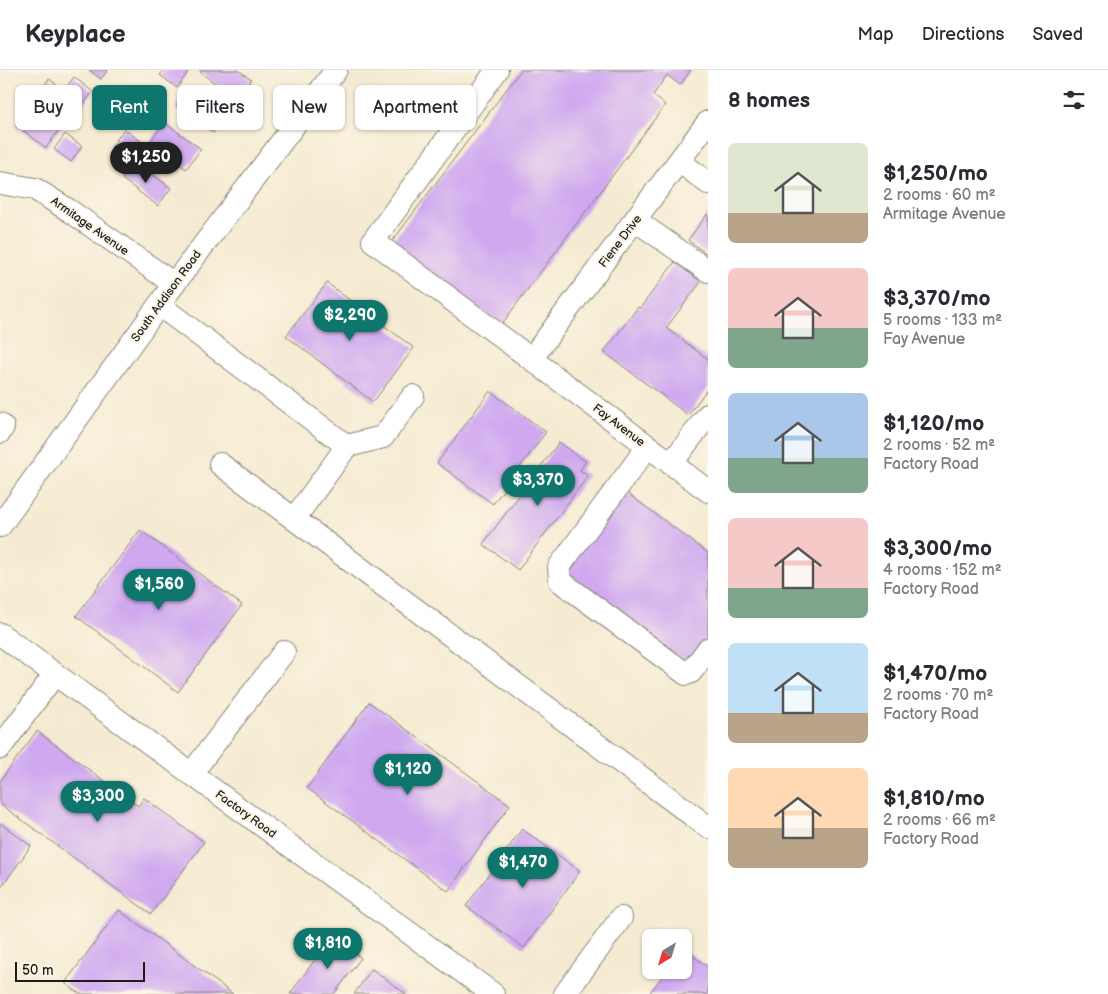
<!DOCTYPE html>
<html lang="en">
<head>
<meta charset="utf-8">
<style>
	:root { --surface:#fff; --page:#f2f2f3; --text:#2b2b33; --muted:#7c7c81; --line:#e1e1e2; --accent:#0f766e }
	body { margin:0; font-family:"Balsamiq Sans",sans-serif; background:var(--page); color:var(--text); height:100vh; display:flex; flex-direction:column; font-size:19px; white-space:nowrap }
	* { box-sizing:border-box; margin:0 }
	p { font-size:16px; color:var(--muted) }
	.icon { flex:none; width:28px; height:28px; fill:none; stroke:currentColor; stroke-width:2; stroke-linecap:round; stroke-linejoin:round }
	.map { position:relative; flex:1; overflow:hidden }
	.side { display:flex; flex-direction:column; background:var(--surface); width:400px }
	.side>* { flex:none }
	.top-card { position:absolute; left:15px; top:15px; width:475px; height:45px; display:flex; gap:10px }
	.needle { width:32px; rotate:218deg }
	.tools { position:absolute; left:642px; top:859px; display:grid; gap:10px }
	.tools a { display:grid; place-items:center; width:50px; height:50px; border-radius:8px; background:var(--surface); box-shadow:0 1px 4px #0004; font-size:25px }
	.scale { position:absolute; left:15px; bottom:12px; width:130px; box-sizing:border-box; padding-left:5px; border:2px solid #1c1c1c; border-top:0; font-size:14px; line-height:18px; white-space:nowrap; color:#1c1c1c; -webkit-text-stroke:4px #fcf5e5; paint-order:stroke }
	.price { position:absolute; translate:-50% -42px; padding:0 11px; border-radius:18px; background:var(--accent); color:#fff; font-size:16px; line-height:32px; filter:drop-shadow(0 1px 2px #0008) }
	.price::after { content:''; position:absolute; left:50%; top:30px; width:15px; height:11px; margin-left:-8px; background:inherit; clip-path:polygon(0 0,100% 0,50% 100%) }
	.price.current { background:#222; color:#fff }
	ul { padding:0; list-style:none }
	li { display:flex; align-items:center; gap:15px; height:125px; padding:0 20px }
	li span { display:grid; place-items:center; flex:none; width:140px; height:100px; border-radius:8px; color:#555 }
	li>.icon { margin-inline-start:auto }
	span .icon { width:60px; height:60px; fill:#fffc; stroke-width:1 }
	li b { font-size:21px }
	h2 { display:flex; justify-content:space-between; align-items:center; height:60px; padding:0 20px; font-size:21px }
	.pill { padding:0 18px; border-radius:8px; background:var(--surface); box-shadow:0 1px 4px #0004; font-size:18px; line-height:45px }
	.pill.current { background:var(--accent); color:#fff }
	header { display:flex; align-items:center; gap:30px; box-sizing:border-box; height:70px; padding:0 25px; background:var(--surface); border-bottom:1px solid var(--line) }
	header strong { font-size:24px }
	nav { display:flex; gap:28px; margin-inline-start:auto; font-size:18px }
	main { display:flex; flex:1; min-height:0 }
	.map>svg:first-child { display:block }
	.building { fill:#cfa8f0 }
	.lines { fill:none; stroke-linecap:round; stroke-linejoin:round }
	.minor-casing { stroke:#888477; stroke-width:24 }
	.minor { stroke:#fff; stroke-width:22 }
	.labels { text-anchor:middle; stroke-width:4; stroke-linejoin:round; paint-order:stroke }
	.street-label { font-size:12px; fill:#1c1c1c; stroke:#fcf5e5 }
</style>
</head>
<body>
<header>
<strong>Keyplace</strong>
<nav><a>Map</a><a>Directions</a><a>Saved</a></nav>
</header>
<main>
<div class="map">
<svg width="708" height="924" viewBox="0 0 708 924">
	<rect width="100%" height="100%" fill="#fcf5e5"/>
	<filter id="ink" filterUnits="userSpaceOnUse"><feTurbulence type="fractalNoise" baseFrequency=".02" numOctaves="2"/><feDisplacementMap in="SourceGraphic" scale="10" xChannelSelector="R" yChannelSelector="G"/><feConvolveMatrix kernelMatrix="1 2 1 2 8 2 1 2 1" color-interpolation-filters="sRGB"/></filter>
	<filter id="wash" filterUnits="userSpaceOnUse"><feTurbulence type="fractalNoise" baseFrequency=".0096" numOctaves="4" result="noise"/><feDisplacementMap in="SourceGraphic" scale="20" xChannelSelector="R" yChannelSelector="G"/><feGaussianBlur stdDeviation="1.12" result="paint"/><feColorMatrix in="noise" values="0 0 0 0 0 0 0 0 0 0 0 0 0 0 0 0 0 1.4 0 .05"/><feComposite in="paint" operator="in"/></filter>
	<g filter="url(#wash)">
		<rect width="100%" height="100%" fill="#f5ebd2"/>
		<g id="blocks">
			<path class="building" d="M 89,0 L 108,0 L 101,9 Z
				M 164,0 L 185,0 L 188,2 L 177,18 L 160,5 Z
				M 201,0 L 238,0 L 251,9 L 236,29 L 200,2 Z
				M 521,0 L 691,0 L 680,15 L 667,5 L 653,25 L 665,35 L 501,255 L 391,173 Z
				M 74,7 L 93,22 L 70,51 L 36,26 L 49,9 L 64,20 Z
				M 190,16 L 227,43 L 213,63 L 176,36 Z
				M 148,21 L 165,34 L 153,49 L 137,37 Z
				M 32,33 L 62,56 L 46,78 L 16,55 Z
				M 164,52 L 201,79 L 186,99 L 150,72 Z
				M 124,59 L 141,71 L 128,89 L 111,77 Z
				M 65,64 L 82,76 L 71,92 L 54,79 Z
				M 134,91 L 171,118 L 158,136 L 122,109 Z
				M 708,143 L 708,185 L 688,170 Z
				M 675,192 L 701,212 L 666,258 L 708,289 L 708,318 L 688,345 L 604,282 L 638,237 L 640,238 Z
				M 327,213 L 414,278 L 373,332 L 286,266 Z
				M 490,321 L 546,362 L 493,434 L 437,393 Z
				M 559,372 L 586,392 L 580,400 L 588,406 L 518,500 L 483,474 Z
				M 623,420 L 708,483 L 708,574 L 692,596 L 563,500 Z
				M 140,460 L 242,535 L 178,622 L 76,546 Z
				M 369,632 L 510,735 L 448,821 L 307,718 Z
				M 37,661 L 138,736 L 144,728 L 204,772 L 151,844 L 0,734 L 0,711 Z
				M 0,753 L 31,776 L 0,819 Z
				M 522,759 L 580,801 L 524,878 L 466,836 Z
				M 119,840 L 233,924 L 80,924 L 65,913 Z
				M 332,866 L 361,888 L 334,924 L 290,924 Z
				M 684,879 L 708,897 L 708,924 L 649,924 L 667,900 L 684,900 Z
				M 372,899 L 406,924 L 354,924 Z"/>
		</g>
	</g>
	<g filter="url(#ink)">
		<use href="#blocks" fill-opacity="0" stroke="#888477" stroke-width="1"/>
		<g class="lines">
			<defs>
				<path id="minor" d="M 497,0 L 373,171 L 708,421
					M 679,91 L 708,113
					M 0,113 L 35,119 L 70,141 L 174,214
					M 635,150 L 708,201
					M 159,235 L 347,376
					M 531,289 L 708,52
					M 0,354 L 3,357 L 0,362
					M 648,376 L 559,497 L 560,511 L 686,604 L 691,602 L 708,579
					M 220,394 L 294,449 L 347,376 L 383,367 L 413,326
					M 671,394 L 708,345
					M 294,449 L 708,757
					M 0,456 L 174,214 L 336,0
					M 0,564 L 493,924
					M 0,678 L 55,604
					M 191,704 L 284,582
					M 565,924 L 621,848"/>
			</defs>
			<use href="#minor" class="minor-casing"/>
			<use href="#minor" class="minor"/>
		</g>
	</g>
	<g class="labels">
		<g class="street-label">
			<text transform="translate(90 156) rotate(35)" y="4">Armitage Avenue</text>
			<text transform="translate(620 171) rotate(-53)" y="4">Fiene Drive</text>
			<text transform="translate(166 226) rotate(-54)" y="4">South Addison Road</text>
			<text transform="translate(619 355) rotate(37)" y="4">Fay Avenue</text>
			<text transform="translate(246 744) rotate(36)" y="4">Factory Road</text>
		</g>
	</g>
</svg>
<div class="tools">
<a><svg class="needle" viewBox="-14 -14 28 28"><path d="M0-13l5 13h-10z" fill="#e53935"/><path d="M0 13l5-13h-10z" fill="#7c7c81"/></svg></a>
</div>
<div class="scale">50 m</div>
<b class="price current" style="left:146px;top:114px">$1,250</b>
<b class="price" style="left:350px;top:272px">$2,290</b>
<b class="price" style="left:538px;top:437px">$3,370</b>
<b class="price" style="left:159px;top:541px">$1,560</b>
<b class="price" style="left:408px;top:726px">$1,120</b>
<b class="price" style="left:98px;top:753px">$3,300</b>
<b class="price" style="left:523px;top:819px">$1,470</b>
<b class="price" style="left:328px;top:900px">$1,810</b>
<div class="top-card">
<a class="pill">Buy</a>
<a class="pill current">Rent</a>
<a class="pill">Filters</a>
<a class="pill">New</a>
<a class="pill">Apartment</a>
</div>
</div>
<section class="side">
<h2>8 homes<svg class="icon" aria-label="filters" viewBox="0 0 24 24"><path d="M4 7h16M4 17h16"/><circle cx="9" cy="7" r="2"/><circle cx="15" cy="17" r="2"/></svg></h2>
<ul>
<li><span style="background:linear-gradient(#dfe7d0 70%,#b9a48a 0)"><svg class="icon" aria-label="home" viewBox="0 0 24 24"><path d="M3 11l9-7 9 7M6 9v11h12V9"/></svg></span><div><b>$1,250/mo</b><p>2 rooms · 60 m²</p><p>Armitage Avenue</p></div></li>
<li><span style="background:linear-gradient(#f6c9c9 60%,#7fa58c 0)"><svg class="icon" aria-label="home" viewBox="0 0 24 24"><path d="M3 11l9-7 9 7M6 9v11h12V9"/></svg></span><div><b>$3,370/mo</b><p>5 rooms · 133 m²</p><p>Fay Avenue</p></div></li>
<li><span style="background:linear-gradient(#a9c7e8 65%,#7fa58c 0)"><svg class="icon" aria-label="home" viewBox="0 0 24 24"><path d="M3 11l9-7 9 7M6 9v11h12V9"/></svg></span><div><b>$1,120/mo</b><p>2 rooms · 52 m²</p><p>Factory Road</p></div></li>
<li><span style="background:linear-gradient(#f6c9c9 70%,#7fa58c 0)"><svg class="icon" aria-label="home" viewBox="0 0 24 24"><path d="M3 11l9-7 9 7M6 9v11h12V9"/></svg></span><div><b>$3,300/mo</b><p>4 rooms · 152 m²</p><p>Factory Road</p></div></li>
<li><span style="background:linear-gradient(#bfe0f5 70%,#b9a48a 0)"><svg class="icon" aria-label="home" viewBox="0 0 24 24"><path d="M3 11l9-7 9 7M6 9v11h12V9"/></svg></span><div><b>$1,470/mo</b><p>2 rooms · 70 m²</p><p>Factory Road</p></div></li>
<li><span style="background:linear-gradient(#ffd9b3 60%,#b9a48a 0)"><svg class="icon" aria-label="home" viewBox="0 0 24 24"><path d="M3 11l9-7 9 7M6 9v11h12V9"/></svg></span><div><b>$1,810/mo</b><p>2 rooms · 66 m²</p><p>Factory Road</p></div></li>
</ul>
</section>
</main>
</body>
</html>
